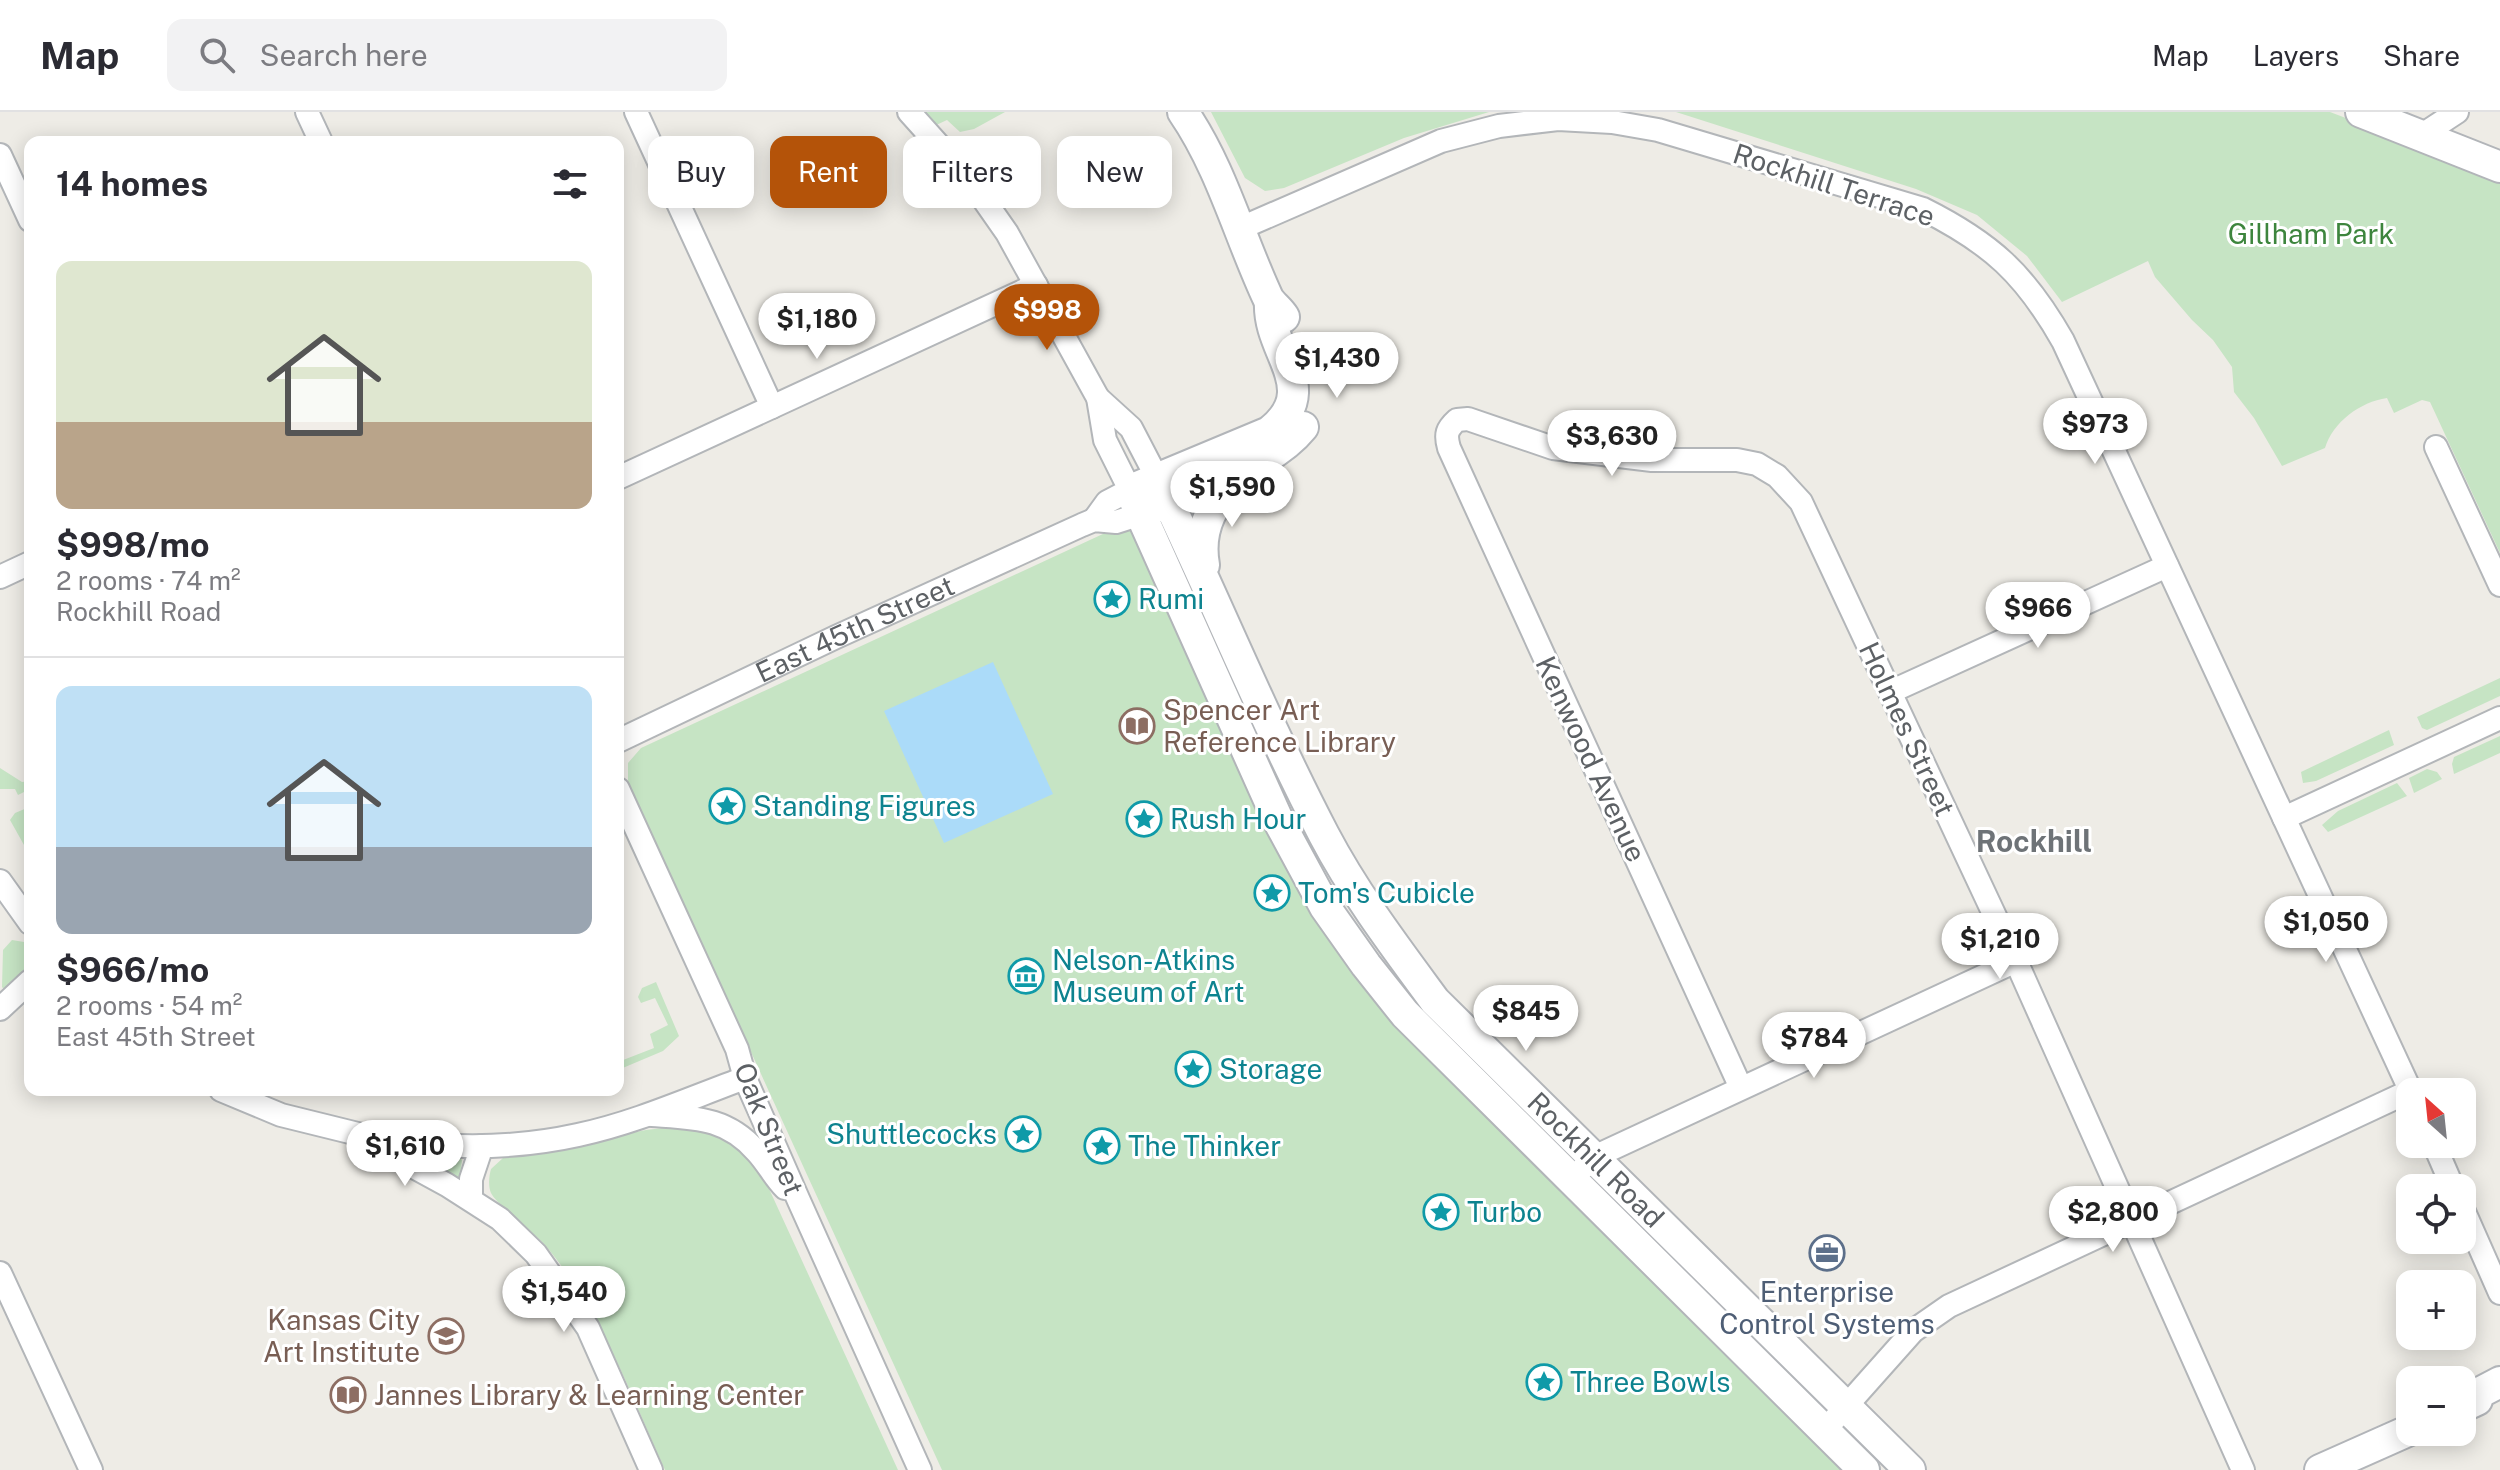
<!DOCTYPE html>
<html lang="en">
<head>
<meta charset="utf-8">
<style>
	:root { --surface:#fff; --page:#f2f2f3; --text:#2b2b33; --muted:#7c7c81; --line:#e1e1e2; --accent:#b45309 }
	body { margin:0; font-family:"Public Sans",sans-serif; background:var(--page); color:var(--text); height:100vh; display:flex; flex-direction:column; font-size:30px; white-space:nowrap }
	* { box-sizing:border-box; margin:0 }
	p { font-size:26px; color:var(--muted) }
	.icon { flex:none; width:44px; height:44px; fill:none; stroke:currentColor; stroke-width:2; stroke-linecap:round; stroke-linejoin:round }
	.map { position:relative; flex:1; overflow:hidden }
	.side { position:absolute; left:24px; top:24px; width:600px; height:960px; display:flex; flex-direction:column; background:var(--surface); border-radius:16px; box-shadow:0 4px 20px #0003 }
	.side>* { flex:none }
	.hud { position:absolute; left:648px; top:24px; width:760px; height:72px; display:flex; gap:16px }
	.needle { width:52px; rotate:333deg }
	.buttons { position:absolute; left:2396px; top:966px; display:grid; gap:16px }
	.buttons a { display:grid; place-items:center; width:80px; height:80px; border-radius:16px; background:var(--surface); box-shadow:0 4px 20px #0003; font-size:40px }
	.price { position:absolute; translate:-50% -68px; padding:0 18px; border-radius:28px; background:#fff; color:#222; font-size:26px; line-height:52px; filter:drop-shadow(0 2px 4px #0008) }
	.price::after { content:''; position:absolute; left:50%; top:48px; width:24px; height:18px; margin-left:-12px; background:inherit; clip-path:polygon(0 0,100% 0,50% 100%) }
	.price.selected { background:var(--accent); color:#fff }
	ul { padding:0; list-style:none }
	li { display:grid; align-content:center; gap:16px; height:424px; padding:0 32px }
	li+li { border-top:2px solid var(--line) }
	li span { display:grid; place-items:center; height:248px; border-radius:16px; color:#555 }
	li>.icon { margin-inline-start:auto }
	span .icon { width:144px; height:144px; fill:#fffc; stroke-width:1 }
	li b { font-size:34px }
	h2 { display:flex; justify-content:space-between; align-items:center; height:96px; padding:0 32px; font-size:34px }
	.tag { padding:0 28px; border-radius:16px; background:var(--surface); box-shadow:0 4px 20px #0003; font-size:28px; line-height:72px }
	.tag.selected { background:var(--accent); color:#fff }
	header { display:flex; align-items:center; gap:48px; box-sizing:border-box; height:112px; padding:0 40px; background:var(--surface); border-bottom:2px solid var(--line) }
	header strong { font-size:38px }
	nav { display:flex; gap:44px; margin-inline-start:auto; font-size:28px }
	.search { width:560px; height:72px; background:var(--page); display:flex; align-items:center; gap:20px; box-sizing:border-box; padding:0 28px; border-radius:16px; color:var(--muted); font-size:30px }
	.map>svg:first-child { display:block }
	.green { fill:#c6e4c4 }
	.water { fill:#abdbf9 }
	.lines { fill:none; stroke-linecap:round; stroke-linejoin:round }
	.minor-casing { stroke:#b3b6b9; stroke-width:26 }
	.secondary-casing { stroke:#b2b5b9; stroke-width:34 }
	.minor { stroke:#fff; stroke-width:22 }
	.secondary { stroke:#fff; stroke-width:30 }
	.labels { text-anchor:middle; stroke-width:6; stroke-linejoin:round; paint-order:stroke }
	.street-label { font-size:28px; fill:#5d6165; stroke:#fff }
	.park-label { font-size:28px; fill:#3d853d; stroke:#fff }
	.culture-label { font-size:28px; fill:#0d838f; stroke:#fff; text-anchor:start }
	.education-label { font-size:28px; fill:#785e54; stroke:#fff; text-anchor:start }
	.service-label { font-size:28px; fill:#4e5e75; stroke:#fff }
	.neighbourhood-label { font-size:30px; font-weight:bold; fill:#6e7377; stroke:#fff }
</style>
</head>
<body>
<header>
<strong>Map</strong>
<div class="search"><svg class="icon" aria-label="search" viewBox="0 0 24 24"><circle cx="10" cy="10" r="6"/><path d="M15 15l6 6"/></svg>Search here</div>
<nav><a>Map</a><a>Layers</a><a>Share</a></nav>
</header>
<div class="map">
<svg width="2500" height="1358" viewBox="0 0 2500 1358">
	<rect width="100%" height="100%" fill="#eeece6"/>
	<path class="green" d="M 922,0 L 1005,0 L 974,17 L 960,20 L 947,8 L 934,14 Z
		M 1211,0 L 1489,0 L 1404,26 L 1284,76 L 1265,79 L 1245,66 Z
		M 1676,0 L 2330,0 L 2459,49 L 2500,68 L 2500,441 L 2430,290 L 2422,288 L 2394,301 L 2387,286 C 2360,290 2333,310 2325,336 L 2282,354 L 2254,306 L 2234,280 L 2232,255 L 2213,228 L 2192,208 L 2155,165 L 2148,149 L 2062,190 L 2027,144 L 1977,103 L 1916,77 Z
		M 1118,415 L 1133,417 L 1305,778 L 1847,1358 L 942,1358 L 628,671 L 628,651 L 641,636 Z
		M 2500,566 L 2500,584 L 2427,618 L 2422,616 L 2417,605 Z
		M 2389,618 L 2394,633 L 2316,669 L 2303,671 L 2301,660 Z
		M 2500,624 L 2500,641 L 2454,662 L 2452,652 L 2454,645 Z
		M 0,656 L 22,670 L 30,669 L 30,677 L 18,683 L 15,677 L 0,677 Z
		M 2427,657 L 2437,660 L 2442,667 L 2414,681 L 2409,666 Z
		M 2397,671 L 2407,684 L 2328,720 L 2322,713 L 2338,699 Z
		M 30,686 L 30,726 L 24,733 L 10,708 L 15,701 L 27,696 L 25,689 Z
		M 12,828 L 24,830 L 30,838 L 30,857 L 6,880 L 2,875 L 3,838 Z
		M 656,870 L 679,924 L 663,939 L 618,958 L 618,950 L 654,936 L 650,922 L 668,913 L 655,886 L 641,891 L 638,885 L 642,876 Z
		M 380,978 L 537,978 C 485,984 432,988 380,978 Z
		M 688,1013 L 740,1031 L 765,1068 L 898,1358 L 665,1358 C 630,1281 600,1197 544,1132 C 532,1119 497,1093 491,1081 C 488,1074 489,1064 491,1057 L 503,1046 L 646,1018 Z
		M 424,1043 L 459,1045 L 462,1048 L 460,1066 L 456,1067 L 424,1048 Z"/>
	<path class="water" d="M 993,550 L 1053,682 L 944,731 L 884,599 Z"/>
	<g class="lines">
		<defs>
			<g id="minor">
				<path d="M 307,0 L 321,30"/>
				<path d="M 636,0 L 772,295"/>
				<path d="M 909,0 L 970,68 L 1007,121 L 1098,286 L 1105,328 L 1130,378 L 1107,390 L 1094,408"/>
				<path d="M 2422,23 L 2457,0"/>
				<path d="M 0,43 L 30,108"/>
				<path d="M 1241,116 L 1441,29 L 1499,14 L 1558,7 L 1612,10 L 1658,18 L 1923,97 C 1991,131 2025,162 2063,229 L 2411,980"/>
				<path d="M 1098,286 L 1131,316 L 1157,366"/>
				<path d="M 2436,335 L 2500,473"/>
				<path d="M 618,366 L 1036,173"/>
				<path d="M 0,465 L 30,451"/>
				<path d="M 1890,580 L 2167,454"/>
				<path id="s1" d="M 618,629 L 836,525 L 1082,413 L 1094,408 L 1116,410 L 1141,402"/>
				<path d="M 618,677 L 737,937 L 745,966 L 799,1089 L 920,1358"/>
				<path d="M 2284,706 L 2500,606"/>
				<path d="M 0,769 L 30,811"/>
				<path d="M 0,897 L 30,869"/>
				<path d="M 1741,976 L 1449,336 C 1445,322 1447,317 1457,308 L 1468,307 L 1553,336 L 1652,348 L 1737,348 L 1757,352 L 1777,364 L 1801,390 L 2016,849 L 2243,1358"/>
				<path d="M 221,978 L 281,1003 L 366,1024 L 392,1043 L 447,1073 L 500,1107 L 536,1142 L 588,1216 L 651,1358"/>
				<path d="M 652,1003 C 695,1006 727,1005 757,1040 C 768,1052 774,1065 785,1076"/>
				<path d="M 372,1025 C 439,1037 510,1038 578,1023 C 635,1011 690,986 745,966"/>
				<path d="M 2434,1032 L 2453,1076"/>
				<path d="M 1584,1055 L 1594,1045 L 2016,849"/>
				<path d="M 471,1087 L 471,1067 L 482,1034"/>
				<path d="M 2462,1095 L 2500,1181"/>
				<path d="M 0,1161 L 91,1358"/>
				<path d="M 1824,1319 L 1913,1219 L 1949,1194 L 2410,979"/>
			</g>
			<g id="secondary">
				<path d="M 1183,0 C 1222,57 1239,124 1268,186 C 1272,193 1279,197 1284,205"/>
				<path d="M 2361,0 L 2500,55"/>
				<path d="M 1270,190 C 1267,241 1324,277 1269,320 L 1130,378 L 1278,708 L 1325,795 L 1366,853 L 1405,902 L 1864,1358"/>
				<path id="s2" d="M 1157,366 C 1214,484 1263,606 1324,723 C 1355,782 1396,836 1435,889 L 1910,1358"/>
				<path d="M 1149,398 C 1197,375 1269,357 1303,315"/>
				<path d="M 1204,453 C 1197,414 1215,389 1240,361"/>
				<path d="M 2462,1295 L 2477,1288 L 2479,1281 L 2500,1270"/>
				<path d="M 2320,1358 L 2410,1318"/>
			</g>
		</defs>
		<use href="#minor" class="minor-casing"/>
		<use href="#secondary" class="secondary-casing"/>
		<use href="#minor" class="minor"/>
		<use href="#secondary" class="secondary"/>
	</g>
	<defs>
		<symbol id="sight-ring" viewBox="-11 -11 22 22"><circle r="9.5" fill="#fff" stroke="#0f9aa8" stroke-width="1.5"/><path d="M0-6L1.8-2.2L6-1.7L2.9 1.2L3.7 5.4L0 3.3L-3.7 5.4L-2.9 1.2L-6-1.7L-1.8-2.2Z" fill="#0f9aa8"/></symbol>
		<symbol id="library-ring" viewBox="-11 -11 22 22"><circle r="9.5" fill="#fff" stroke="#8d6e63" stroke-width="1.5"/><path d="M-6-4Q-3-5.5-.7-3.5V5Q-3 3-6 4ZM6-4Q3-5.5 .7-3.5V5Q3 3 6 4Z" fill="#8d6e63"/></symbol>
		<symbol id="museum-ring" viewBox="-11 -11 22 22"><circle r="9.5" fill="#fff" stroke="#0f9aa8" stroke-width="1.5"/><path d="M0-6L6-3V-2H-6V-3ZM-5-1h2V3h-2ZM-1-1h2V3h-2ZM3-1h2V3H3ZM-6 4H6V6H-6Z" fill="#0f9aa8"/></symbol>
		<symbol id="office-ring" viewBox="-11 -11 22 22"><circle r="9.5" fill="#fff" stroke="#5c6f8a" stroke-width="1.5"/><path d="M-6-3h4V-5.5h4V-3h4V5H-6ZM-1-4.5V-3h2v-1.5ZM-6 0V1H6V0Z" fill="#5c6f8a"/></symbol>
		<symbol id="university-ring" viewBox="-11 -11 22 22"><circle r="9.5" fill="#fff" stroke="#8d6e63" stroke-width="1.5"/><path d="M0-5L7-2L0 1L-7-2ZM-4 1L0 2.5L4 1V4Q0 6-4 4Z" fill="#8d6e63"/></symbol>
	</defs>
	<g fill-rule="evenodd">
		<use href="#sight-ring" x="1092" y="467" width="40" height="40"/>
		<use href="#library-ring" x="1117" y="594" width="40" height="40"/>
		<use href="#sight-ring" x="707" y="674" width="40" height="40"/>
		<use href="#sight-ring" x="1124" y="687" width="40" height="40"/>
		<use href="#sight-ring" x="1252" y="761" width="40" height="40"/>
		<use href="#museum-ring" x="1006" y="844" width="40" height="40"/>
		<use href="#sight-ring" x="1173" y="937" width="40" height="40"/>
		<use href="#sight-ring" x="1003" y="1002" width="40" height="40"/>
		<use href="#sight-ring" x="1082" y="1014" width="40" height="40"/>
		<use href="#sight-ring" x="1421" y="1080" width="40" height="40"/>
		<use href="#office-ring" x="1807" y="1121" width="40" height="40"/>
		<use href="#university-ring" x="426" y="1204" width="40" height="40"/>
		<use href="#sight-ring" x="1524" y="1250" width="40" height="40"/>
		<use href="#library-ring" x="328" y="1263" width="40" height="40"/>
	</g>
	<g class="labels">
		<g class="street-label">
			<text transform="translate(1834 73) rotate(18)" y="10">Rockhill Terrace</text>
			<text dy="10" stroke="none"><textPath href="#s1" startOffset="262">East 45th Street</textPath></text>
			<text transform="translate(1907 617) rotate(65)" y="10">Holmes Street</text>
			<text transform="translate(1591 647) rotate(65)" y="10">Kenwood Avenue</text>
			<text transform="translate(769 1017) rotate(68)" y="10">Oak Street</text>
			<text dy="10" stroke="none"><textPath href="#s2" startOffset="820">Rockhill Road</textPath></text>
		</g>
		<g class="park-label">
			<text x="2311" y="132">Gillham Park</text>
		</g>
		<g class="culture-label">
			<text x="1138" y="497">Rumi</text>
			<text x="753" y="704">Standing Figures</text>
			<text x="1170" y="717">Rush Hour</text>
			<text x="1298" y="791">Tom's Cubicle</text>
			<text x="1052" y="858">Nelson-Atkins<tspan x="1052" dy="32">Museum of Art</tspan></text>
			<text x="1219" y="967">Storage</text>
			<text x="997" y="1032" text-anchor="end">Shuttlecocks</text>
			<text x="1128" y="1044">The Thinker</text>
			<text x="1467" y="1110">Turbo</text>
			<text x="1570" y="1280">Three Bowls</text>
		</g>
		<g class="education-label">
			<text x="1163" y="608">Spencer Art<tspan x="1163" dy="32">Reference Library</tspan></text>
			<text x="420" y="1218" text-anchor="end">Kansas City<tspan x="420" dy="32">Art Institute</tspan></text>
			<text x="374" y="1293">Jannes Library &amp; Learning Center</text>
		</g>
		<g class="service-label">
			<text x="1827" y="1190">Enterprise<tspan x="1827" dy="32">Control Systems</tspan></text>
		</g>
		<g class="neighbourhood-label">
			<text x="2034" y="740">Rockhill</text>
		</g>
	</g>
</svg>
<div class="buttons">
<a><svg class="needle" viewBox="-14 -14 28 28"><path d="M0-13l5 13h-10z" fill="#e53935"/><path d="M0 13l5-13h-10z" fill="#7c7c81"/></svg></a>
<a><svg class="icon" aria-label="locate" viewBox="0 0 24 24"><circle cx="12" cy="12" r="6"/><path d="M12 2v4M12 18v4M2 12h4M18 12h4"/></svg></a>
<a>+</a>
<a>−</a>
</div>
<b class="price selected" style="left:1047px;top:240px">$998</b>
<b class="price" style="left:817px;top:249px">$1,180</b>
<b class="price" style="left:1337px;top:288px">$1,430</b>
<b class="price" style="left:2095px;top:354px">$973</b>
<b class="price" style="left:1612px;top:366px">$3,630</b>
<b class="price" style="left:1232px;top:417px">$1,590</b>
<b class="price" style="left:2038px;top:538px">$966</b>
<b class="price" style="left:2326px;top:852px">$1,050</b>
<b class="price" style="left:2000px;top:869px">$1,210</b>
<b class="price" style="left:1526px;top:941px">$845</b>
<b class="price" style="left:1814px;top:968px">$784</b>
<b class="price" style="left:405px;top:1076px">$1,610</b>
<b class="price" style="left:2113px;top:1142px">$2,800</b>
<b class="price" style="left:564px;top:1222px">$1,540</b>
<div class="hud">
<a class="tag">Buy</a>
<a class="tag selected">Rent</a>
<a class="tag">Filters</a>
<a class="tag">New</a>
</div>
<section class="side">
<h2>14 homes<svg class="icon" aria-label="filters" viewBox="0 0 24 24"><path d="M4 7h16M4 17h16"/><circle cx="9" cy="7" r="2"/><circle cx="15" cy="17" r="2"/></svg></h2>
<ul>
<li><span style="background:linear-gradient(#dfe7d0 65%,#b9a48a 0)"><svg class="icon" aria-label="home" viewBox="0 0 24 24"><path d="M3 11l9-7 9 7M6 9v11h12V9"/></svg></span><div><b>$998/mo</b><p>2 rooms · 74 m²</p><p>Rockhill Road</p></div></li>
<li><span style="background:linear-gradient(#bfe0f5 65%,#9aa5b1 0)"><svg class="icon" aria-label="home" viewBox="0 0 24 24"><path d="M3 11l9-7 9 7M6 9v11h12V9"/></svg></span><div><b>$966/mo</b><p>2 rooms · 54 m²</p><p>East 45th Street</p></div></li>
</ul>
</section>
</div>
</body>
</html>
